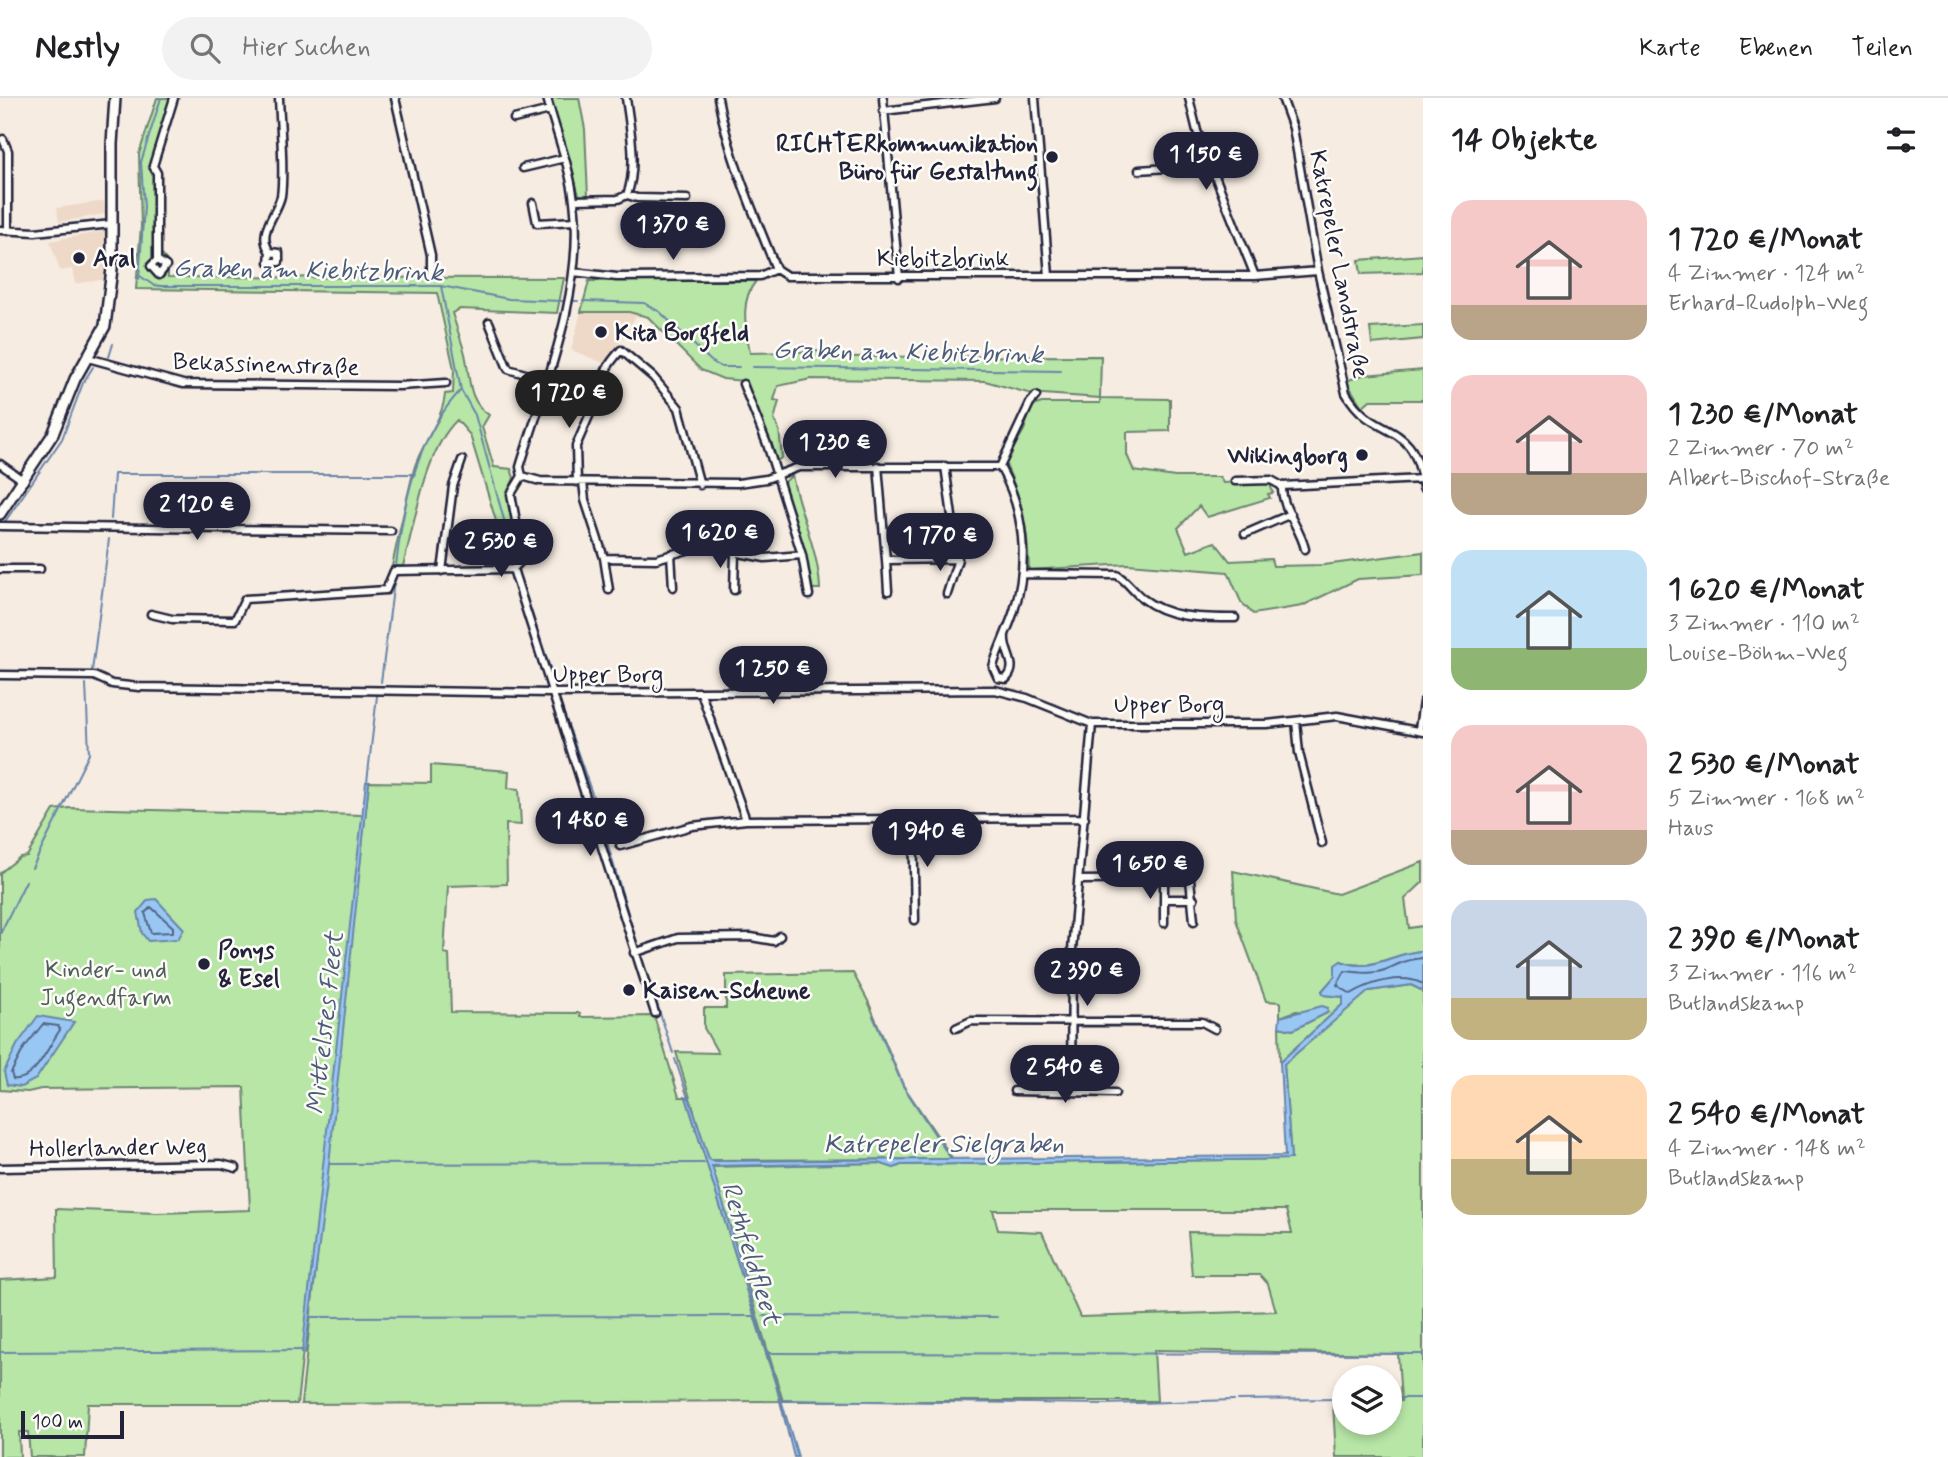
<!DOCTYPE html>
<html lang="de">
<head>
<meta charset="utf-8">
<style>
	:root { --surface:#fff; --page:#f2f2f2; --text:#202124; --muted:#757577; --line:#e0e0e0; --accent:#22223b }
	body { margin:0; font-family:Mynerve,sans-serif; background:var(--page); color:var(--text); height:100vh; display:flex; flex-direction:column; font-size:26px; white-space:nowrap }
	* { box-sizing:border-box; margin:0 }
	p { font-size:23px; color:var(--muted) }
	.icon { flex:none; width:38px; height:38px; fill:none; stroke:currentColor; stroke-width:2; stroke-linecap:round; stroke-linejoin:round }
	.map { position:relative; flex:1; overflow:hidden }
	.details { display:flex; flex-direction:column; background:var(--surface); width:525px }
	.details>* { flex:none }
	.fabs { position:absolute; left:1332px; top:1267px; display:grid; gap:14px }
	.fabs a { display:grid; place-items:center; width:70px; height:70px; border-radius:50%; background:var(--surface); box-shadow:0 4px 10px #0003; font-size:35px }
	.scale { position:absolute; left:21px; bottom:18px; width:103px; box-sizing:border-box; padding-left:7px; border:4px solid #22223b; border-top:0; font-size:19px; line-height:24px; white-space:nowrap; color:#22223b; -webkit-text-stroke:5px #fdfcf7; paint-order:stroke }
	.price { position:absolute; translate:-50% -60px; padding:0 16px; border-radius:24px; background:var(--accent); color:#fff; font-size:23px; line-height:46px; filter:drop-shadow(0 2px 4px #0008) }
	.price::after { content:''; position:absolute; left:50%; top:42px; width:21px; height:16px; margin-left:-10px; background:inherit; clip-path:polygon(0 0,100% 0,50% 100%) }
	.price.selected { background:#222; color:#fff }
	ul { padding:0; list-style:none }
	li { display:flex; align-items:center; gap:21px; height:175px; padding:0 28px }
	li span { display:grid; place-items:center; flex:none; width:196px; height:140px; border-radius:21px; color:#555 }
	li>.icon { margin-inline-start:auto }
	span .icon { width:84px; height:84px; fill:#fffc; stroke-width:1 }
	li b { font-size:30px }
	h2 { display:flex; justify-content:space-between; align-items:center; height:84px; padding:0 28px; font-size:30px }
	header { display:flex; align-items:center; gap:42px; box-sizing:border-box; height:98px; padding:0 35px; background:var(--surface); border-bottom:2px solid var(--line) }
	header strong { font-size:33px }
	nav { display:flex; gap:38px; margin-inline-start:auto; font-size:24px }
	.search { width:490px; height:63px; background:var(--page); display:flex; align-items:center; gap:18px; box-sizing:border-box; padding:0 24px; border-radius:38px; color:var(--muted); font-size:26px }
	main { display:flex; flex:1; min-height:0 }
	.map>svg:first-child { display:block }
	.built { fill:#eed9c8 }
	.green { fill:#b7e6a6; stroke:#6c8470; stroke-width:2; fill-rule:evenodd }
	.water { fill:#99c7f4; stroke:#6985aa; stroke-width:2 }
	.lines { fill:none; stroke-linecap:round; stroke-linejoin:round }
	.shore { stroke:#526485; stroke-width:2 }
	.stream { stroke:#6985aa; stroke-width:2 }
	.street-casing { stroke:#22223b; stroke-width:11 }
	.secondary-casing { stroke:#22223b; stroke-width:14 }
	.street { stroke:#fdfcf7; stroke-width:6 }
	.secondary { stroke:#fdfcf7; stroke-width:9 }
	.poi-dot { fill:#22223b; stroke:#fdfcf7; stroke-width:2.5 }
	.labels { text-anchor:middle; stroke-width:5; stroke-linejoin:round; paint-order:stroke }
	.poi-label { font-size:24px; font-weight:bold; fill:#22223b; stroke:#fdfcf7; text-anchor:start }
	.street-label { font-size:24px; fill:#22223b; stroke:#fdfcf7 }
	.park-label { font-size:24px; fill:#4f5d5b; stroke:#fdfcf7 }
	.water-label { font-size:26px; font-style:italic; fill:#4c5c7c; stroke:#fdfcf7 }
</style>
</head>
<body>
<header>
<strong>Nestly</strong>
<div class="search"><svg class="icon" aria-label="search" viewBox="0 0 24 24"><circle cx="10" cy="10" r="6"/><path d="M15 15l6 6"/></svg>Hier suchen</div>
<nav><a>Karte</a><a>Ebenen</a><a>Teilen</a></nav>
</header>
<main>
<div class="map">
<svg width="1423" height="1359" viewBox="0 0 1423 1359">
	<rect width="100%" height="100%" fill="#f6ece2"/>
	<filter id="ink" filterUnits="userSpaceOnUse"><feTurbulence type="fractalNoise" baseFrequency=".0143" numOctaves="2"/><feDisplacementMap in="SourceGraphic" scale="14" xChannelSelector="R" yChannelSelector="G"/><feConvolveMatrix kernelMatrix="1 2 1 2 8 2 1 2 1" color-interpolation-filters="sRGB"/></filter>
	<g filter="url(#ink)">
		<path class="built" d="M 104,103 L 105,116 L 59,124 L 57,110 Z
			M 106,133 L 107,181 L 75,186 L 72,171 L 60,173 L 50,143 Z
			M 581,214 L 638,215 L 606,266 L 571,252 Z"/>
		<path class="green" d="M 157,0 L 177,0 L 157,66 L 161,107 L 160,154 L 168,164 L 168,179 L 564,180 L 557,215 L 460,211 L 452,215 C 456,227 460,240 464,252 C 471,275 465,301 489,317 L 482,329 L 494,369 L 511,371 L 514,380 L 508,394 L 508,407 L 520,455 L 514,467 L 504,467 L 499,433 L 470,337 L 457,322 C 425,352 415,425 403,468 L 392,468 C 399,435 406,403 414,371 C 421,346 443,322 445,296 L 453,295 L 454,271 L 437,195 L 136,191 L 141,128 L 139,56 Z
			M 550,0 L 579,0 L 585,31 L 588,99 L 579,97 Z
			M 1423,157 L 1423,174 L 1361,176 L 1359,162 Z
			M 589,183 L 756,183 C 739,203 746,231 750,255 L 827,253 L 827,259 L 1101,258 L 1100,300 L 1170,301 L 1170,333 L 1127,334 L 1127,357 L 1134,373 L 1175,379 L 1220,379 L 1223,385 L 1269,383 L 1273,395 L 1268,396 L 1270,400 L 1207,419 L 1199,408 L 1178,430 L 1188,454 L 1215,444 L 1230,463 L 1271,461 L 1273,468 L 1324,467 L 1423,454 L 1423,477 L 1358,481 L 1302,508 L 1253,516 L 1241,504 L 1228,474 L 1128,466 L 1029,472 C 1028,432 1022,401 1005,365 L 1024,332 L 1032,308 L 1042,305 L 1100,305 L 1100,300 L 1028,295 L 985,283 L 811,281 L 778,288 L 774,302 L 779,303 L 774,322 L 779,331 L 782,359 L 775,365 L 744,283 L 723,281 L 701,272 L 648,219 L 629,214 L 581,214 Z
			M 1423,227 L 1423,241 L 1372,246 L 1370,230 Z
			M 1423,272 L 1423,302 L 1370,302 L 1362,309 L 1346,283 L 1363,277 Z
			M 792,377 C 799,415 819,453 820,491 L 811,491 L 782,387 Z
			M 431,667 L 509,673 L 508,690 L 519,691 L 521,727 L 506,726 L 507,786 L 448,788 L 444,855 L 449,856 L 451,914 L 580,915 L 580,919 L 654,918 L 679,999 L 686,999 L 781,1303 L 301,1306 L 369,684 L 431,685 Z
			M 70,710 L 363,717 L 297,1306 L 88,1306 L 85,1359 L 30,1359 L 28,1334 L 19,1334 L 20,1359 L 0,1359 L 0,1182 L 57,1179 L 56,1111 L 157,1115 L 250,1112 L 244,989 L 41,991 L 28,994 L 0,992 L 0,775 L 20,759 L 27,758 L 54,712 Z
			M 1423,764 L 1423,784 L 1405,801 L 1409,830 L 1423,828 L 1423,853 C 1393,854 1372,875 1341,863 L 1335,878 L 1322,893 L 1324,897 L 1344,899 L 1343,906 L 1280,964 L 1279,929 L 1293,932 L 1327,915 L 1296,913 L 1280,919 L 1280,904 L 1266,903 L 1236,822 L 1233,773 L 1338,796 Z
			M 853,875 L 868,903 L 903,987 L 953,1061 L 709,1062 L 676,954 L 718,955 L 704,930 L 704,910 L 726,910 L 726,877 Z
			M 1411,887 L 1423,893 L 1423,1359 L 1336,1359 L 1333,1305 L 1344,1305 L 1344,1325 L 1390,1325 L 1390,1304 L 1401,1303 L 1398,1256 L 1154,1252 L 1157,1303 L 783,1303 L 712,1069 L 879,1065 L 894,1070 L 901,1067 L 1291,1061 L 1284,966 L 1361,898 L 1369,893 ZM 993,1112 L 1286,1112 L 1292,1135 L 1188,1134 L 1192,1177 L 1260,1177 L 1268,1186 L 1276,1213 L 1080,1219 L 1042,1134 L 998,1132 Z"/>
		<path class="water" d="M 366,684 L 369,684 L 327,1085 L 305,1255 L 302,1255 Z
			M 156,801 L 184,831 L 178,841 L 148,843 L 142,835 L 138,814 L 148,802 Z
			M 1423,853 L 1423,893 L 1411,887 L 1369,893 L 1284,966 L 1291,1061 L 901,1067 L 894,1070 L 879,1065 L 712,1068 L 798,1359 L 794,1359 L 776,1287 L 686,999 L 689,999 L 709,1061 L 713,1063 L 1285,1058 L 1280,964 L 1343,906 L 1343,899 L 1324,897 L 1322,893 L 1335,878 L 1335,867 L 1341,863 C 1372,876 1393,854 1423,853 Z
			M 1322,908 L 1328,910 L 1327,915 L 1293,932 L 1279,929 L 1280,919 Z
			M 38,918 L 74,924 L 36,981 L 21,989 L 7,987 L 4,974 L 17,947 Z"/>
		<g class="lines">
			<path class="shore" d="M 151,809 L 173,829 L 173,834 L 151,835 L 145,815 Z
				M 1423,860 C 1407,861 1399,866 1385,872 C 1371,877 1358,874 1345,873 L 1337,887 L 1351,896 C 1371,884 1403,875 1423,886
				M 43,926 L 58,928 L 60,932 C 48,948 35,984 13,981 L 11,975 L 24,950 Z"/>
			<path class="stream" d="M 140,178 L 153,187 L 161,188 L 441,188 L 509,201 L 562,203
				M 139,181 L 144,109 L 141,64 L 161,0
				M 441,188 L 461,292 L 475,317 L 514,458
				M 573,203 L 578,203
				M 583,203 L 644,205 L 660,214 L 711,263 L 721,269 L 739,269
				M 109,259 L 113,246
				M 753,269 L 1061,273
				M 111,421 L 114,376 L 415,376
				M 4,425 L 62,341 L 83,285 L 93,269
				M 396,468 C 403,406 417,338 461,292
				M 520,479 L 556,588
				M 92,573 L 109,441
				M 381,584 L 394,483
				M 560,604 L 596,707 L 638,849
				M 367,684 L 377,598
				M 32,770 L 89,656 L 86,586
				M 0,836 L 26,783
				M 641,858 L 673,955
				M 873,918 L 903,988 L 951,1061
				M 675,961 L 688,1000
				M 330,1066 L 706,1065
				M 763,1218 L 997,1219
				M 312,1219 L 755,1218
				M 0,1254 L 303,1252
				M 768,1255 L 1423,1256
				M 1390,1300 L 1423,1300
				M 783,1302 L 1105,1306 L 1234,1302
				M 1238,1302 L 1344,1301"/>
			<defs>
				<path id="street" d="M 395,0 L 431,157 L 431,177
					M 547,0 C 556,35 570,68 574,103 C 585,190 545,287 520,369 L 522,378 L 540,383 L 738,385 L 766,381 L 799,369 L 1000,369 C 1025,412 1029,465 1014,513 C 1008,532 998,550 993,569 L 998,580 L 1006,581 C 1020,567 1003,555 1005,538
					M 626,0 C 630,29 638,69 627,97
					M 718,0 C 729,60 754,115 776,171
					M 883,0 L 899,180
					M 1035,0 L 1049,178
					M 1189,0 L 1197,33 L 1255,178
					M 1282,0 L 1293,30 L 1318,173 L 1346,295 C 1375,345 1415,318 1423,390
					M 883,13 L 995,0
					M 514,21 L 550,12
					M 3,41 L 8,53 L 8,133
					M 523,70 L 565,60
					M 1139,72 L 1210,67
					M 574,102 L 618,101 L 627,97 L 637,100 L 687,101
					M 533,105 L 537,125 L 576,123
					M 0,132 L 35,134 L 112,126
					M 270,154 L 279,155 L 279,164 L 269,164 L 270,154 C 256,134 277,117 281,98 C 285,70 280,29 279,0
					M 157,162 L 166,168 L 159,177 L 151,168 L 157,162 L 157,75 L 153,68 L 174,0
					M 776,171 L 787,178 L 1255,178 L 1318,173
					M 573,174 L 617,179 L 760,178 L 776,171
					M 489,224 L 508,271 L 546,282
					M 88,260 L 183,286 L 399,288 L 446,285
					M 0,366 L 24,383
					M 878,368 L 886,462 L 958,461 L 945,368
					M 1000,369 L 1030,305 L 1036,298
					M 522,378 L 511,396 L 523,461 L 513,471 L 655,915
					M 1235,383 L 1271,382 L 1282,388 L 1422,381
					M 577,384 L 576,348 L 596,302 L 602,297 C 599,279 609,265 621,252 L 653,279 L 679,310 L 700,387
					M 583,384 L 585,402 L 604,460 L 656,461 L 694,450 L 708,449 L 765,460 L 802,457 L 767,346 L 743,286
					M 1282,388 C 1281,410 1300,429 1305,451
					M 0,428 L 391,433
					M 1245,436 L 1291,416
					M 671,456 L 673,489
					M 802,457 L 809,497
					M 604,460 L 609,492
					M 886,462 L 888,493
					M 0,471 L 40,471
					M 442,473 L 453,388 L 462,362
					M 1022,476 L 1117,477 C 1127,483 1133,493 1142,500 C 1169,521 1202,520 1235,520
					M 734,492 L 735,454
					M 947,496 L 958,461
					M 151,516 L 172,521 L 235,522 L 245,501 L 386,492 L 394,473 L 513,471
					M 0,577 L 94,578 L 112,586 L 139,589 L 551,595 L 995,592 L 1027,600 L 1092,626 L 1267,626 L 1337,618 L 1423,634
					M 701,595 L 746,722
					M 1296,623 L 1299,655 L 1322,745
					M 1419,631 L 1423,604
					M 913,721 L 915,822
					M 620,748 L 692,728 L 746,722 L 1085,720
					M 1078,782 L 1190,781 L 1194,823
					M 1164,801 L 1194,801
					M 1164,825 L 1164,782
					M 634,855 L 678,840 L 751,839 L 774,843 L 780,838
					M 956,930 L 971,923 L 1202,924 L 1215,931
					M 1014,993 L 1115,995
					M 1071,994 L 1072,852 L 1092,626
					M 0,1070 L 221,1066 L 236,1070"/>
				<path id="secondary" d="M 0,416 L 53,336 L 75,281 L 105,228 L 112,171 L 112,46 L 115,0"/>
			</defs>
			<use href="#street" class="street-casing"/>
			<use href="#secondary" class="secondary-casing"/>
			<use href="#street" class="street"/>
			<use href="#secondary" class="secondary"/>
		</g>
	</g>
	<g class="poi-dot">
		<circle cx="1052" cy="59" r="7"/>
		<circle cx="79" cy="160" r="7"/>
		<circle cx="601" cy="234" r="7"/>
		<circle cx="1362" cy="357" r="7"/>
		<circle cx="204" cy="866" r="7"/>
		<circle cx="629" cy="892" r="7"/>
	</g>
	<g class="labels">
		<g class="poi-label">
			<text x="1038" y="53" text-anchor="end">RICHTERkommunikation<tspan x="1038" dy="28">Büro für Gestaltung</tspan></text>
			<text x="93" y="168">Aral</text>
			<text x="615" y="242">Kita Borgfeld</text>
			<text x="1348" y="365" text-anchor="end">Wikingborg</text>
			<text x="218" y="860">Ponys<tspan x="218" dy="28">&amp; Esel</tspan></text>
			<text x="643" y="900">Kaisen-Scheune</text>
		</g>
		<g class="street-label">
			<text x="943" y="168">Kiebitzbrink</text>
			<text transform="translate(1340 166) rotate(79)" y="8">Katrepeler Landstraße</text>
			<text transform="translate(266 266) rotate(2)" y="8">Bekassinenstraße</text>
			<text x="608" y="584">Upper Borg</text>
			<text x="1169" y="614">Upper Borg</text>
			<text transform="translate(118 1049) rotate(-1)" y="8">Hollerlander Weg</text>
		</g>
		<g class="park-label">
			<text x="106" y="879">Kinder- und<tspan x="106" dy="28">Jugendfarm</tspan></text>
		</g>
		<g class="water-label">
			<text transform="translate(308 171) rotate(1)" y="9">Graben am Kiebitzbrink</text>
			<text transform="translate(908 253) rotate(1)" y="9">Graben am Kiebitzbrink</text>
			<text transform="translate(324 925) rotate(-84)" y="9">Mittelstes Fleet</text>
			<text x="944" y="1054">Katrepeler Sielgraben</text>
			<text transform="translate(752 1155) rotate(73)" y="9">Rethfeldfleet</text>
		</g>
	</g>
</svg>
<div class="fabs">
<a><svg class="icon" aria-label="layers" viewBox="0 0 24 24"><path d="M12 4l9 5-9 5-9-5zM3 14l9 5 9-5"/></svg></a>
</div>
<div class="scale">100 m</div>
<b class="price" style="left:1206px;top:94px">1 150 €</b>
<b class="price" style="left:673px;top:164px">1 370 €</b>
<b class="price selected" style="left:569px;top:332px">1 720 €</b>
<b class="price" style="left:835px;top:382px">1 230 €</b>
<b class="price" style="left:197px;top:444px">2 120 €</b>
<b class="price" style="left:720px;top:472px">1 620 €</b>
<b class="price" style="left:940px;top:475px">1 770 €</b>
<b class="price" style="left:501px;top:481px">2 530 €</b>
<b class="price" style="left:773px;top:608px">1 250 €</b>
<b class="price" style="left:590px;top:760px">1 480 €</b>
<b class="price" style="left:927px;top:771px">1 940 €</b>
<b class="price" style="left:1150px;top:803px">1 650 €</b>
<b class="price" style="left:1087px;top:910px">2 390 €</b>
<b class="price" style="left:1065px;top:1007px">2 540 €</b>
</div>
<section class="details">
<h2>14 Objekte<svg class="icon" aria-label="filters" viewBox="0 0 24 24"><path d="M4 7h16M4 17h16"/><circle cx="9" cy="7" r="2"/><circle cx="15" cy="17" r="2"/></svg></h2>
<ul>
<li><span style="background:linear-gradient(#f6c9c9 75%,#b9a48a 0)"><svg class="icon" aria-label="home" viewBox="0 0 24 24"><path d="M3 11l9-7 9 7M6 9v11h12V9"/></svg></span><div><b>1 720 €/Monat</b><p>4 Zimmer · 124 m²</p><p>Erhard-Rudolph-Weg</p></div></li>
<li><span style="background:linear-gradient(#f6c9c9 70%,#b9a48a 0)"><svg class="icon" aria-label="home" viewBox="0 0 24 24"><path d="M3 11l9-7 9 7M6 9v11h12V9"/></svg></span><div><b>1 230 €/Monat</b><p>2 Zimmer · 70 m²</p><p>Albert-Bischof-Straße</p></div></li>
<li><span style="background:linear-gradient(#bfe0f5 70%,#8fb573 0)"><svg class="icon" aria-label="home" viewBox="0 0 24 24"><path d="M3 11l9-7 9 7M6 9v11h12V9"/></svg></span><div><b>1 620 €/Monat</b><p>3 Zimmer · 110 m²</p><p>Louise-Böhm-Weg</p></div></li>
<li><span style="background:linear-gradient(#f6c9c9 75%,#b9a48a 0)"><svg class="icon" aria-label="home" viewBox="0 0 24 24"><path d="M3 11l9-7 9 7M6 9v11h12V9"/></svg></span><div><b>2 530 €/Monat</b><p>5 Zimmer · 168 m²</p><p>Haus</p></div></li>
<li><span style="background:linear-gradient(#c9d6e8 70%,#c2b280 0)"><svg class="icon" aria-label="home" viewBox="0 0 24 24"><path d="M3 11l9-7 9 7M6 9v11h12V9"/></svg></span><div><b>2 390 €/Monat</b><p>3 Zimmer · 116 m²</p><p>Butlandskamp</p></div></li>
<li><span style="background:linear-gradient(#ffd9b3 60%,#c2b280 0)"><svg class="icon" aria-label="home" viewBox="0 0 24 24"><path d="M3 11l9-7 9 7M6 9v11h12V9"/></svg></span><div><b>2 540 €/Monat</b><p>4 Zimmer · 148 m²</p><p>Butlandskamp</p></div></li>
</ul>
</section>
</main>
</body>
</html>
